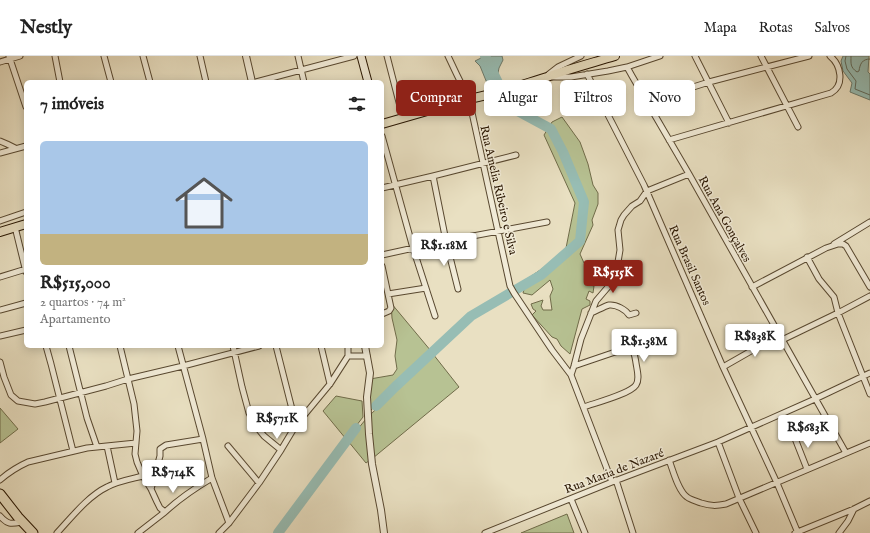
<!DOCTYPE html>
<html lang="pt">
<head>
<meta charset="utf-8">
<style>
	:root { --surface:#fff; --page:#f6f6f6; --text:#222; --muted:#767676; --line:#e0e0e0; --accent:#8f2418 }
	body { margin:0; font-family:"IM FELL English",serif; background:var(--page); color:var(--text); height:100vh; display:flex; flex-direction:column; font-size:15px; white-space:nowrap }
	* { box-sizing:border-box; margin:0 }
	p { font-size:13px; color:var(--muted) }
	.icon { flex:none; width:22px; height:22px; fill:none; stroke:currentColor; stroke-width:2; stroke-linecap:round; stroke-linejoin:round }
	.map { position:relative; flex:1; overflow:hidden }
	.sheet { position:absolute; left:24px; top:24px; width:360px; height:268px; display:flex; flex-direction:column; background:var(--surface); border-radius:6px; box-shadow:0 2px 10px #0003 }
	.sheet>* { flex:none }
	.hud { position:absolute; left:396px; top:24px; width:380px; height:36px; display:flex; gap:8px }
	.price { position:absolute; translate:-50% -34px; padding:0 9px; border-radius:4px; background:#fff; color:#222; font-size:13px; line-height:26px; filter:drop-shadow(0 1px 2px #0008) }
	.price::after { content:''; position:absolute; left:50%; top:24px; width:12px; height:9px; margin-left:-6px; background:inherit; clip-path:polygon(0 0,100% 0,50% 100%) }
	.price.current { background:var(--accent); color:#fff }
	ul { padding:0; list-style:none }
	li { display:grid; align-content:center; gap:8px; height:212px; padding:0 16px }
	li+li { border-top:1px solid var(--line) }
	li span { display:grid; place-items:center; height:124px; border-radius:6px; color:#555 }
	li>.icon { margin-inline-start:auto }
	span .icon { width:72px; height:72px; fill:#fffc; stroke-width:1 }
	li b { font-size:17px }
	h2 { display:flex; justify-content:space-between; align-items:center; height:48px; padding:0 16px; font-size:17px }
	.chip { padding:0 14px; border-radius:6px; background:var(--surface); box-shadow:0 2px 10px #0003; font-size:14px; line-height:36px }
	.chip.current { background:var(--accent); color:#fff }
	header { display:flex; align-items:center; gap:24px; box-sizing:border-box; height:56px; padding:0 20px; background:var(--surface); border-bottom:1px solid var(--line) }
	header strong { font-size:19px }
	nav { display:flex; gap:22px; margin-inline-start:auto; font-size:14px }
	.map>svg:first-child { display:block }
	.green { fill:#b7c293; stroke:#706c4a }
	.water { fill:#97bdb4; stroke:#6b7a6c }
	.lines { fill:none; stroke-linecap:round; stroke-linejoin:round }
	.shore { stroke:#60695a; stroke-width:1 }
	.river { stroke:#97bdb4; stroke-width:10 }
	.minor-casing { stroke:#584830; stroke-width:7 }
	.tertiary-casing { stroke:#584830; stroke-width:8 }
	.secondary-casing { stroke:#281500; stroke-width:9 }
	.primary-casing { stroke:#281500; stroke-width:10 }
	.trunk-casing { stroke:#281500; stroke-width:11 }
	.minor { stroke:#f1ebd7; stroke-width:5 }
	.tertiary { stroke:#f1ebd7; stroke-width:6 }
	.secondary { stroke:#f1ebd7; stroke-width:7 }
	.primary { stroke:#e9e0c2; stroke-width:8 }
	.trunk { stroke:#e9e0c2; stroke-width:9 }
	.labels { text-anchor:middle; stroke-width:3; stroke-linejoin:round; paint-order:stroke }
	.street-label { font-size:12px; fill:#281500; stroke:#f1ebd7 }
</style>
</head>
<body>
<header>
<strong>Nestly</strong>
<nav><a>Mapa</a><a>Rotas</a><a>Salvos</a></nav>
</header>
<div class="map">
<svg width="870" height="477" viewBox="0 0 870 477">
	<rect width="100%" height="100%" fill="#e9e0c2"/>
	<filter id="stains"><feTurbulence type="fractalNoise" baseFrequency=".005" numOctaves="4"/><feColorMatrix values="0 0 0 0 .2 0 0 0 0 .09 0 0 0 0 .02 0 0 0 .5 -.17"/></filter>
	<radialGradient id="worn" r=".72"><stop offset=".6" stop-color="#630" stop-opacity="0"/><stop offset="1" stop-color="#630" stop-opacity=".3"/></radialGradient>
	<path class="green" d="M 562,61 L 580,86 L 588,108 L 593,129 L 598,137 L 598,148 L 592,164 L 593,169 L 580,198 L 584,207 L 591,214 L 601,212 L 602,223 L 592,221 L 590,229 L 594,230 L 593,237 L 589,235 L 586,243 L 590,245 L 590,249 L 582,253 L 570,298 L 561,290 L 557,283 L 552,281 L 532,259 L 536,255 L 533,253 L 531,248 L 543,244 L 541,250 L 543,254 L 552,254 L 550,240 L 553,233 L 550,224 L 532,239 L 523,237 L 527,223 L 565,197 L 575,147 L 544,79 L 552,66 Z
		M 391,247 L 431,295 L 369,356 L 370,323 L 393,319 L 397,313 L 395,300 L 397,284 L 392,262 Z
		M 433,298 L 459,331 L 373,402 L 369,360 Z
		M 336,340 L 362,345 L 363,361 L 346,383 L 323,355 Z
		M 0,352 L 18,373 L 0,387 Z
		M 366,363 L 370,404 L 366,407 L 348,385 Z
		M 567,458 L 574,477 L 521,477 Z"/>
	<path class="water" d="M 485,0 L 502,0 L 503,4 L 499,12 L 498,17 L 489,18 L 497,28 L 489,32 L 480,10 L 475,5 Z
		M 843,0 L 869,0 L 868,16 L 870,18 L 870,44 L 850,36 L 852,27 L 843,15 L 841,5 Z"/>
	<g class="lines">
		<path class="shore" d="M 846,0 L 845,5 L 847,13 L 856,25 L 855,33 L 870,39
			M 851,0 C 851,8 850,11 857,16 L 859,15 C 860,8 862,3 870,3"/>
		<path class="river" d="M 376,350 L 395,331 L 471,260 L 541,219 L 580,185 L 584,146 L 563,96 L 551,73 L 510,51 L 485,0
			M 278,477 L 356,372"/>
		<defs>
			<path id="minor" d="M 9,0 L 26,51
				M 55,0 L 60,26
				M 104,0 L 111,26
				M 143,0 L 150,26
				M 200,0 L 206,26
				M 298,0 L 304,26
				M 387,0 L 403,62
				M 448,0 L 457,19 L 469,43 L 510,230 L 514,237 L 552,294 L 571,319
				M 695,0 L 729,67
				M 761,0 L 798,71
				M 0,6 L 20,0
				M 627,11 L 660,0
				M 549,18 L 558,11 L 581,0
				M 587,18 L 644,129 L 723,311 L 777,427 L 798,477
				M 553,21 L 571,21 L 608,15 L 627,11 L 632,20 L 689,118 L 846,397
				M 256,26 L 354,0
				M 646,46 L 709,26 L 809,0
				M 382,80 L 413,192 L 435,260
				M 669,84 L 831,37 C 845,29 841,9 830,0
				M 0,85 L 7,88 L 15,92
				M 0,97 L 26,90
				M 433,120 L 446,185 L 458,233
				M 382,132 L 433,120 L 516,99
				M 0,165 L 26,156
				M 15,171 L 26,216
				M 834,188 L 870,166
				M 382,199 L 446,185 L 547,166
				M 807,201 L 819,223 L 834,241 L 838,257 L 870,338
				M 382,210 L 391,252 L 389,255 L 382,258
				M 0,221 L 26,213
				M 752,231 L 826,192 L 838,188 L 843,188 L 846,190 L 870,231
				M 388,238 L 426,232
				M 0,254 L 26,247
				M 591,257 C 596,255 605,250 609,249 C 616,248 626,254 629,259 L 636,257
				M 0,280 L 26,274
				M 782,284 L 838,257 L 870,240
				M 46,290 L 51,308 L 73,395
				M 69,290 L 87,362 L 97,391
				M 120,290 L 134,348 L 137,375 L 135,398 L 137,406 L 143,420 L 151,433 L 157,446 L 160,452 L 165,456 C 179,443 195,432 212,422
				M 178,290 L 203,383 L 212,422 L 229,467
				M 233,290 L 242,331 L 249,357 L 255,369 L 264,380 L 281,394
				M 276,290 L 296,369
				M 321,290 L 330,328
				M 348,290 L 348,300
				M 348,300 L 367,300
				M 0,306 L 4,321 L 11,339 L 18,345 L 35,348 L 45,346 L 106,330 L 128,323 L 183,310 L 259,290
				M 574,310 L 627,292 C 635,294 635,301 636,307 C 637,314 640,323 636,329 C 630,338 595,347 584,351
				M 723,311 L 779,279
				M 794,380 L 807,413
				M 718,386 L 739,442 L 756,477
				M 107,390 L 115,427
				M 228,390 L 259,427
				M 669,404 C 673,414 678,435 687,441 C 691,444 696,445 701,447 C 711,450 716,450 726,448 L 870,387
				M 0,424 C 9,416 17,411 28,406 L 87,392 L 136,387
				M 616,424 L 633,477
				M 612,426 L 571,319 L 574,310 L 581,283 L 596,245 L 614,224 L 616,218 L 620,194 L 618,174 L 621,164 L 624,159 L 632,150 L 640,145 L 647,135 L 689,118
				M 151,433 L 160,400 L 160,393 L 166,389 L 203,383
				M 571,443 L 585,477
				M 0,460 C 8,469 11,468 22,466
				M 57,477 C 71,462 88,440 107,431 C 118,425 131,423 143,420
				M 138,477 L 165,456
				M 219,477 L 229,467 L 259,427 L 281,394 L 296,369 L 330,328 L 348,300
				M 485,477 L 612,426 L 718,386 L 815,343 L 870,317
				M 795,477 L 854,453 L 870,445
				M 839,477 L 848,465 L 854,453"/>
			<path id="tertiary" d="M 246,0 L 252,26
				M 365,290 L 370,317 L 367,341 L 369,378 L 372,408 L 381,454 L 384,477"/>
			<path id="secondary" d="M 361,0 L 368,26"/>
			<path id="primary" d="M 382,68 L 469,43 C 496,38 521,29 547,21 C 569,13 592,7 615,0
				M 0,176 L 26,168"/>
			<path id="trunk" d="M 0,438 L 18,461 L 33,477"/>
		</defs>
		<use href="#minor" class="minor-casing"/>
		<use href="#tertiary" class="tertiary-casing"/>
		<use href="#secondary" class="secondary-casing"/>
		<use href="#primary" class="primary-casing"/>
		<use href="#trunk" class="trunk-casing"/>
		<use href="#minor" class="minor"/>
		<use href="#tertiary" class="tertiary"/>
		<use href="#secondary" class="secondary"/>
		<use href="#primary" class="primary"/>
		<use href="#trunk" class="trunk"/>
	</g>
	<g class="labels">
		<g class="street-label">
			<text transform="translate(499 134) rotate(77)" y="4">Rua Amelia Ribeiro e Silva</text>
			<text transform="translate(725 163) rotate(61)" y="4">Rua Ana Gonçalves</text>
			<text transform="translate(690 209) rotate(66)" y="4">Rua Brasil Santos</text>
			<text transform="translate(614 415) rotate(-21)" y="4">Rua Maria de Nazaré</text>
		</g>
	</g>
	<rect width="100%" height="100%" filter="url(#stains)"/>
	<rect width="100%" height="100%" fill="url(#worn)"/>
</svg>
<b class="price" style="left:444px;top:211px">R$1.18M</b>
<b class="price current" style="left:613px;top:238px">R$515K</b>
<b class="price" style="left:755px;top:302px">R$838K</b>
<b class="price" style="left:644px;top:307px">R$1.38M</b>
<b class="price" style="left:277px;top:384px">R$571K</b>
<b class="price" style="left:808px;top:393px">R$683K</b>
<b class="price" style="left:173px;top:438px">R$714K</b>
<div class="hud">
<a class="chip current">Comprar</a>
<a class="chip">Alugar</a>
<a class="chip">Filtros</a>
<a class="chip">Novo</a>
</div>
<section class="sheet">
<h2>7 imóveis<svg class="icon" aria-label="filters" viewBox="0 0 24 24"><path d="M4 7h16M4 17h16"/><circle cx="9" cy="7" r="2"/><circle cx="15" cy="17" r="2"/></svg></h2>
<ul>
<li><span style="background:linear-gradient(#a9c7e8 75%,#c2b280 0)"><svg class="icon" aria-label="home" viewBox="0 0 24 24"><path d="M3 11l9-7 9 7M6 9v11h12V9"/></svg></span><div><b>R$515,000</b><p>2 quartos · 74 m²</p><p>Apartamento</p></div></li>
</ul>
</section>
</div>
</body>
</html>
